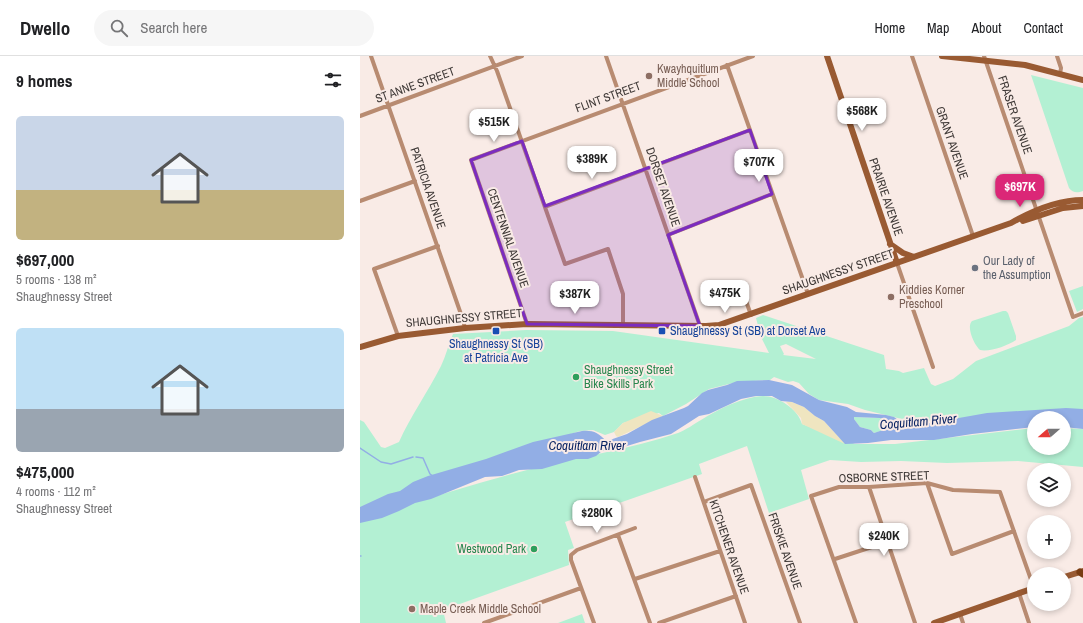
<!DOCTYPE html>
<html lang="en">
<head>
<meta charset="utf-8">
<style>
	:root { --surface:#fff; --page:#f6f6f6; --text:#202124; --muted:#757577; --line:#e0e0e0; --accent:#db2777 }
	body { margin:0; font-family:"Archivo Narrow",sans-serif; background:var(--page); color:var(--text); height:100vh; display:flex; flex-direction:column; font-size:15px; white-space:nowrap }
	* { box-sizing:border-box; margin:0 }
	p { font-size:13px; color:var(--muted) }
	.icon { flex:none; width:22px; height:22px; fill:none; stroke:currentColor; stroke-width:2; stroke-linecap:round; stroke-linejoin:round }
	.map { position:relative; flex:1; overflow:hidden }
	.details { display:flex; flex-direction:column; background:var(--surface); width:360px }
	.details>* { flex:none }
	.needle { width:26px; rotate:250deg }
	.fabs { position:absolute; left:667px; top:355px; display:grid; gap:8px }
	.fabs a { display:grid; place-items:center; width:44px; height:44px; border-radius:50%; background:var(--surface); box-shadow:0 2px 6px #0003; font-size:20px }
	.price { position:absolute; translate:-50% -34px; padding:0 9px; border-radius:8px; background:#fff; color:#222; font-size:13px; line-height:26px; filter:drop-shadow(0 1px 2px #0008) }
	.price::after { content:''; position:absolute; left:50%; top:24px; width:12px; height:9px; margin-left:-6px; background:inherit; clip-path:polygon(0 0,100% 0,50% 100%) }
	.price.active { background:var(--accent); color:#fff }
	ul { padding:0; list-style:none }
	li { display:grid; align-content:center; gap:8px; height:212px; padding:0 16px }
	li span { display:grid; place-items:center; height:124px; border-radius:6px; color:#555 }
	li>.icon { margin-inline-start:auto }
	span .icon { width:72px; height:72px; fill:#fffc; stroke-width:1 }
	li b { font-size:17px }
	h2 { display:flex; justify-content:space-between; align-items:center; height:48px; padding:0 16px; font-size:17px }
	header { display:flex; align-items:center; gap:24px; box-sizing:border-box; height:56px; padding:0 20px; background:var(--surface); border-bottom:1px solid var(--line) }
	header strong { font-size:19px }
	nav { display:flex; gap:22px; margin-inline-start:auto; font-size:14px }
	.search { width:280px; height:36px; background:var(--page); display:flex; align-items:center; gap:10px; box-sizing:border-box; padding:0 14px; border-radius:22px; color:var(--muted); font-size:15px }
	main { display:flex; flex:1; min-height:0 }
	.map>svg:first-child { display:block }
	.green { fill:#b3f0d3; fill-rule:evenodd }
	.sand { fill:#efe5c0 }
	.water { fill:#92aee5; fill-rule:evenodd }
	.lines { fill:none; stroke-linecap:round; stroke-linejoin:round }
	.stream { stroke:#92aee5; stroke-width:1.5 }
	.street { stroke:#b88b71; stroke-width:4 }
	.secondary { stroke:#995a32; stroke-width:6 }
	.primary { stroke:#783c12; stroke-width:7 }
	.marked { fill:#7b2cbf; fill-opacity:0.2; stroke:#7b2cbf; stroke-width:3; stroke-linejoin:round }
	.education-dot { fill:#8d6e63; stroke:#f9ebe6; stroke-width:1.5 }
	.worship-dot { fill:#6b7280; stroke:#f9ebe6; stroke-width:1.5 }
	.transit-dot { fill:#1a4fb4; stroke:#f9ebe6; stroke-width:1.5 }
	.leisure-dot { fill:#2e9e5b; stroke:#f9ebe6; stroke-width:1.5 }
	.labels { text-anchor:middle; stroke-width:4; stroke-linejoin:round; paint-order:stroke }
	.education-label { font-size:12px; fill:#785e54; stroke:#f9ebe6; text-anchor:start }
	.street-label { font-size:12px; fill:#3f3937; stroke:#f9ebe6 }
	.worship-label { font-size:12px; fill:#5b616d; stroke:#f9ebe6; text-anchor:start }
	.transit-label { font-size:12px; fill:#164399; stroke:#f9ebe6; text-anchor:start }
	.leisure-label { font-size:12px; fill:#27864d; stroke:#f9ebe6; text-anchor:start }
	.water-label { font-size:13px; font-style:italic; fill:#092463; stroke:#f9ebe6 }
</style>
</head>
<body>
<header>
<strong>Dwello</strong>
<div class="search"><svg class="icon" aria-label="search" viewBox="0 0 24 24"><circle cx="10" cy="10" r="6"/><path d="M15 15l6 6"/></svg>Search here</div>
<nav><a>Home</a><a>Map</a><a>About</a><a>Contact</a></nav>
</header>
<main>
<section class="details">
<h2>9 homes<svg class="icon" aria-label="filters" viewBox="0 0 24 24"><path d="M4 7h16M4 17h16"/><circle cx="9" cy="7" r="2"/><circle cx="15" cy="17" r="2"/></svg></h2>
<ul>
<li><span style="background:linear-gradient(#c9d6e8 60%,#c2b280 0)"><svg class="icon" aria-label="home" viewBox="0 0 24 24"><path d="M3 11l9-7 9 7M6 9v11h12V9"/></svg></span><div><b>$697,000</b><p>5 rooms · 138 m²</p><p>Shaughnessy Street</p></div></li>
<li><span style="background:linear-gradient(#bfe0f5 65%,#9aa5b1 0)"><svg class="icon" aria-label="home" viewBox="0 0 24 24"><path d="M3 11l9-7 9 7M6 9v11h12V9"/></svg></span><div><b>$475,000</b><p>4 rooms · 112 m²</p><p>Shaughnessy Street</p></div></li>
</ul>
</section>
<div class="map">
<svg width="723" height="567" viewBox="0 0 723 567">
	<rect width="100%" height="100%" fill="#f9ebe6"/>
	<path class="green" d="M 671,19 L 723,32 L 723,135 C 717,137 713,137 709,132 Z
		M 723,230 L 723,253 L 717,256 L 709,235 Z
		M 643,255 L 646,255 L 648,257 L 656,280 L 656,284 C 647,290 630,296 620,294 C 614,289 606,271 612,265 Z
		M 403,259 L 524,299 L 526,313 L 539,315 L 543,317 L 564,312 L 571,328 L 575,330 L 593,323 L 616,305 L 709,270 L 719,262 L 723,261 L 723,356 L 601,364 L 550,365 L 505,354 L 488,348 L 459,344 L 449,338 L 439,327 L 433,325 L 428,326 L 414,321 L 410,324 L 377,326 L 349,333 L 326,348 L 303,360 L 299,357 L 263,367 L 254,376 L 245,379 L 233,374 L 220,375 L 177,389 L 29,454 C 76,440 123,425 171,413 C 220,401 270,393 318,377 C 326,374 334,368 341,364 C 359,353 382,341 403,340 C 418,340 438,353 442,368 L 495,388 L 535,388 L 674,372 L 674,392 L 704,392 L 704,372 L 723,373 L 723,411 L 658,405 L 587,407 L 541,405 L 501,406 L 470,404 L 441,414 L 449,443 L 409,457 L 387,390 L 339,408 L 342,418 L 205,466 L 214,492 L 208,494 L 209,509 L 83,554 L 86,567 L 0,567 L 0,364 L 4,366 L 21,391 L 25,392 L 39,386 C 51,359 68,336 81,310 C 86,300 88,289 93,278 L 166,274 L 253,275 L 409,297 L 401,281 L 396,262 ZM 426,288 L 456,303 L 423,299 L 424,298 L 420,290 Z
		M 494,361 L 520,362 L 536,367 L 536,369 L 524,374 L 514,377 L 511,374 L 500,371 L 494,363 Z
		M 222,558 L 225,567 L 198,567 Z"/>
	<path class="sand" d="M 426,346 L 432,346 L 444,351 L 455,360 L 464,365 L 485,388 L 442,368 L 441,362 Z
		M 291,355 L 303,360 L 258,381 L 256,380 L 254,376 L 263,367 Z"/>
	<path class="water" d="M 409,324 L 432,329 L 459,344 L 487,351 L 496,356 L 526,359 L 534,361 L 548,371 L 627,357 L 706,352 L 723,353 L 723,373 L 704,371 L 704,362 L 674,362 L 674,371 L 612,378 L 574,384 L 531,384 L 508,387 L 485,388 L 464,365 L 455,360 L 444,351 L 432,346 L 421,345 L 412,340 L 396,340 L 381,343 L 349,358 L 339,360 L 311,378 L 280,386 L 257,393 L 246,394 L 242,395 L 236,400 L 228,403 L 216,403 L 182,413 L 159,414 L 142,420 L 125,421 L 71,443 L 55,447 L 39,455 L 22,462 L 0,467 L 0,451 L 28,438 L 40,435 L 53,426 L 68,420 L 126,403 L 173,386 L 222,375 C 233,374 239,377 246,385 L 247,385 L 267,378 L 292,364 L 324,352 L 328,350 L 342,337 L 348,334 L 367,329 L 377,325 ZM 494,361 L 520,362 L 536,367 L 536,369 L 532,371 L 514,377 L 511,374 L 500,371 L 494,363 Z"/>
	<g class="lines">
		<path class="stream" d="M 0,392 L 21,406 L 31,408 L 53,401
			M 56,401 L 63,402 L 70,418 L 73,420
			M 0,500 L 1,500"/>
		<path class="street" d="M 11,0 L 103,264 L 105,272
			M 130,0 L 137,15 L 205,208 L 248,193 L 263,238 L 263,268
			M 246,0 L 340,270
			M 552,0 L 613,180
			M 624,0 L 713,261 L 723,257
			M 697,0 L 701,12 L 700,18
			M 367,9 L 448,238
			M 0,60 L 162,0
			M 0,145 L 55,125
			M 185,151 L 390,74
			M 308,179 L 412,138
			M 537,207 L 573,311
			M 381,231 L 391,259
			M 167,268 L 111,104 L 393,0
			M 38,280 L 14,213 L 78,190
			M 335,421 L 385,567
			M 567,427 L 592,498 L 654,475
			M 509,431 L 555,567
			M 344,446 L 391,429 L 440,567
			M 258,479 L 290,567
			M 475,503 L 527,486
			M 275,523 L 360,495
			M 659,537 L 669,567
			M 600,558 L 603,567
			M 124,567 L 221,532
			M 234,567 L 211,504 L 211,499 L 217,494 L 275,472
			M 299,567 L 376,540
			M 496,567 L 451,440 L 479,431 L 509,431 L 567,427 L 593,434 L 640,436 L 674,532"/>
		<path class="secondary" d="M 467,0 L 537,207
			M 582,0 L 665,9 L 723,24
			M 663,165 L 703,152 L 723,150
			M 530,188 L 543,197 L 554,201
			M 0,291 L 38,280 L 105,272 L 167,268 L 346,270 L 359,269 L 651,167 C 672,155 699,144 723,144
			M 704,521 L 723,515
			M 574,567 L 674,532"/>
		<path class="primary" d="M 720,516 L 723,518"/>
	</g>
	<path class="marked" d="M 390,74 L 412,138 L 308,179 L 340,270 L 167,268 L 111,104 L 162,85 L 185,150 Z"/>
	<g class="education-dot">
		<circle cx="289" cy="20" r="4"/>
		<circle cx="531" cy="241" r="4"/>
		<circle cx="52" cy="553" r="4"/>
	</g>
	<circle class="worship-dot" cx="615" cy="212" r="4"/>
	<g class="transit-dot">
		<rect x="132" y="271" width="8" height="8" rx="2"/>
		<rect x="298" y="271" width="8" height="8" rx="2"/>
	</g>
	<g class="leisure-dot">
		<circle cx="216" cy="321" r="4"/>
		<circle cx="174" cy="493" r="4"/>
	</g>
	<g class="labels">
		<g class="education-label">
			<text x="297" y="17">Kwayhquitlum<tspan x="297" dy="14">Middle School</tspan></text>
			<text x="539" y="238">Kiddies Korner<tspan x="539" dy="14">Preschool</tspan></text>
			<text x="60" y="557">Maple Creek Middle School</text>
		</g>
		<g class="street-label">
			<text transform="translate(55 29) rotate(-20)" y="4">ST ANNE STREET</text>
			<text transform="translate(248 41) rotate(-20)" y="4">FLINT STREET</text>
			<text transform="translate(655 59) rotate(71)" y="4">FRASER AVENUE</text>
			<text transform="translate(592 87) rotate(71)" y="4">GRANT AVENUE</text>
			<text transform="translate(303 131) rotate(71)" y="4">DORSET AVENUE</text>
			<text transform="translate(68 132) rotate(71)" y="4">PATRICIA AVENUE</text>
			<text transform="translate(526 141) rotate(71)" y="4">PRAIRIE AVENUE</text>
			<text transform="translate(148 182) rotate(71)" y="4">CENTENNIAL AVENUE</text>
			<text transform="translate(478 216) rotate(-19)" y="4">SHAUGHNESSY STREET</text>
			<text transform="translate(104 262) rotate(-5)" y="4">SHAUGHNESSY STREET</text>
			<text transform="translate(524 421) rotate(-2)" y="4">OSBORNE STREET</text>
			<text transform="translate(369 491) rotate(71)" y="4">KITCHENER AVENUE</text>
			<text transform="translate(425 495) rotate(71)" y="4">FRISKIE AVENUE</text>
		</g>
		<g class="worship-label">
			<text x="623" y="209">Our Lady of<tspan x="623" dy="14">the Assumption</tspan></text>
		</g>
		<g class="transit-label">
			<text x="310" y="279">Shaughnessy St (SB) at Dorset Ave</text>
			<text x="136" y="292" text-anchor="middle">Shaughnessy St (SB)<tspan x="136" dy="14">at Patricia Ave</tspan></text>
		</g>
		<g class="leisure-label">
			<text x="224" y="318">Shaughnessy Street<tspan x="224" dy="14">Bike Skills Park</tspan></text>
			<text x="166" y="497" text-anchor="end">Westwood Park</text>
		</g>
		<g class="water-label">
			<text transform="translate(558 365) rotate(-5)" y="5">Coquitlam River</text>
			<text x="227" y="394">Coquitlam River</text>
		</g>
	</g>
</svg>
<div class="fabs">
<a><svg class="needle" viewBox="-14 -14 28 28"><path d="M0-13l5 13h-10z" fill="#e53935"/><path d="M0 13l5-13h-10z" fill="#757577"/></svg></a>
<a><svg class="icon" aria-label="layers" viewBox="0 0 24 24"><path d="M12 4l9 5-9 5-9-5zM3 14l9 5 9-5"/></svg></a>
<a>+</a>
<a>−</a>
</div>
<b class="price" style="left:502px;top:76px">$568K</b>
<b class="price" style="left:134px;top:87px">$515K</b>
<b class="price" style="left:232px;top:124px">$389K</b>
<b class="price" style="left:399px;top:127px">$707K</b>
<b class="price active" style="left:660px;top:152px">$697K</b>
<b class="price" style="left:365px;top:258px">$475K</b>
<b class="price" style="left:215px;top:259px">$387K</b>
<b class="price" style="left:237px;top:478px">$280K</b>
<b class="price" style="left:524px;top:501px">$240K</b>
</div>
</main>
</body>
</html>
